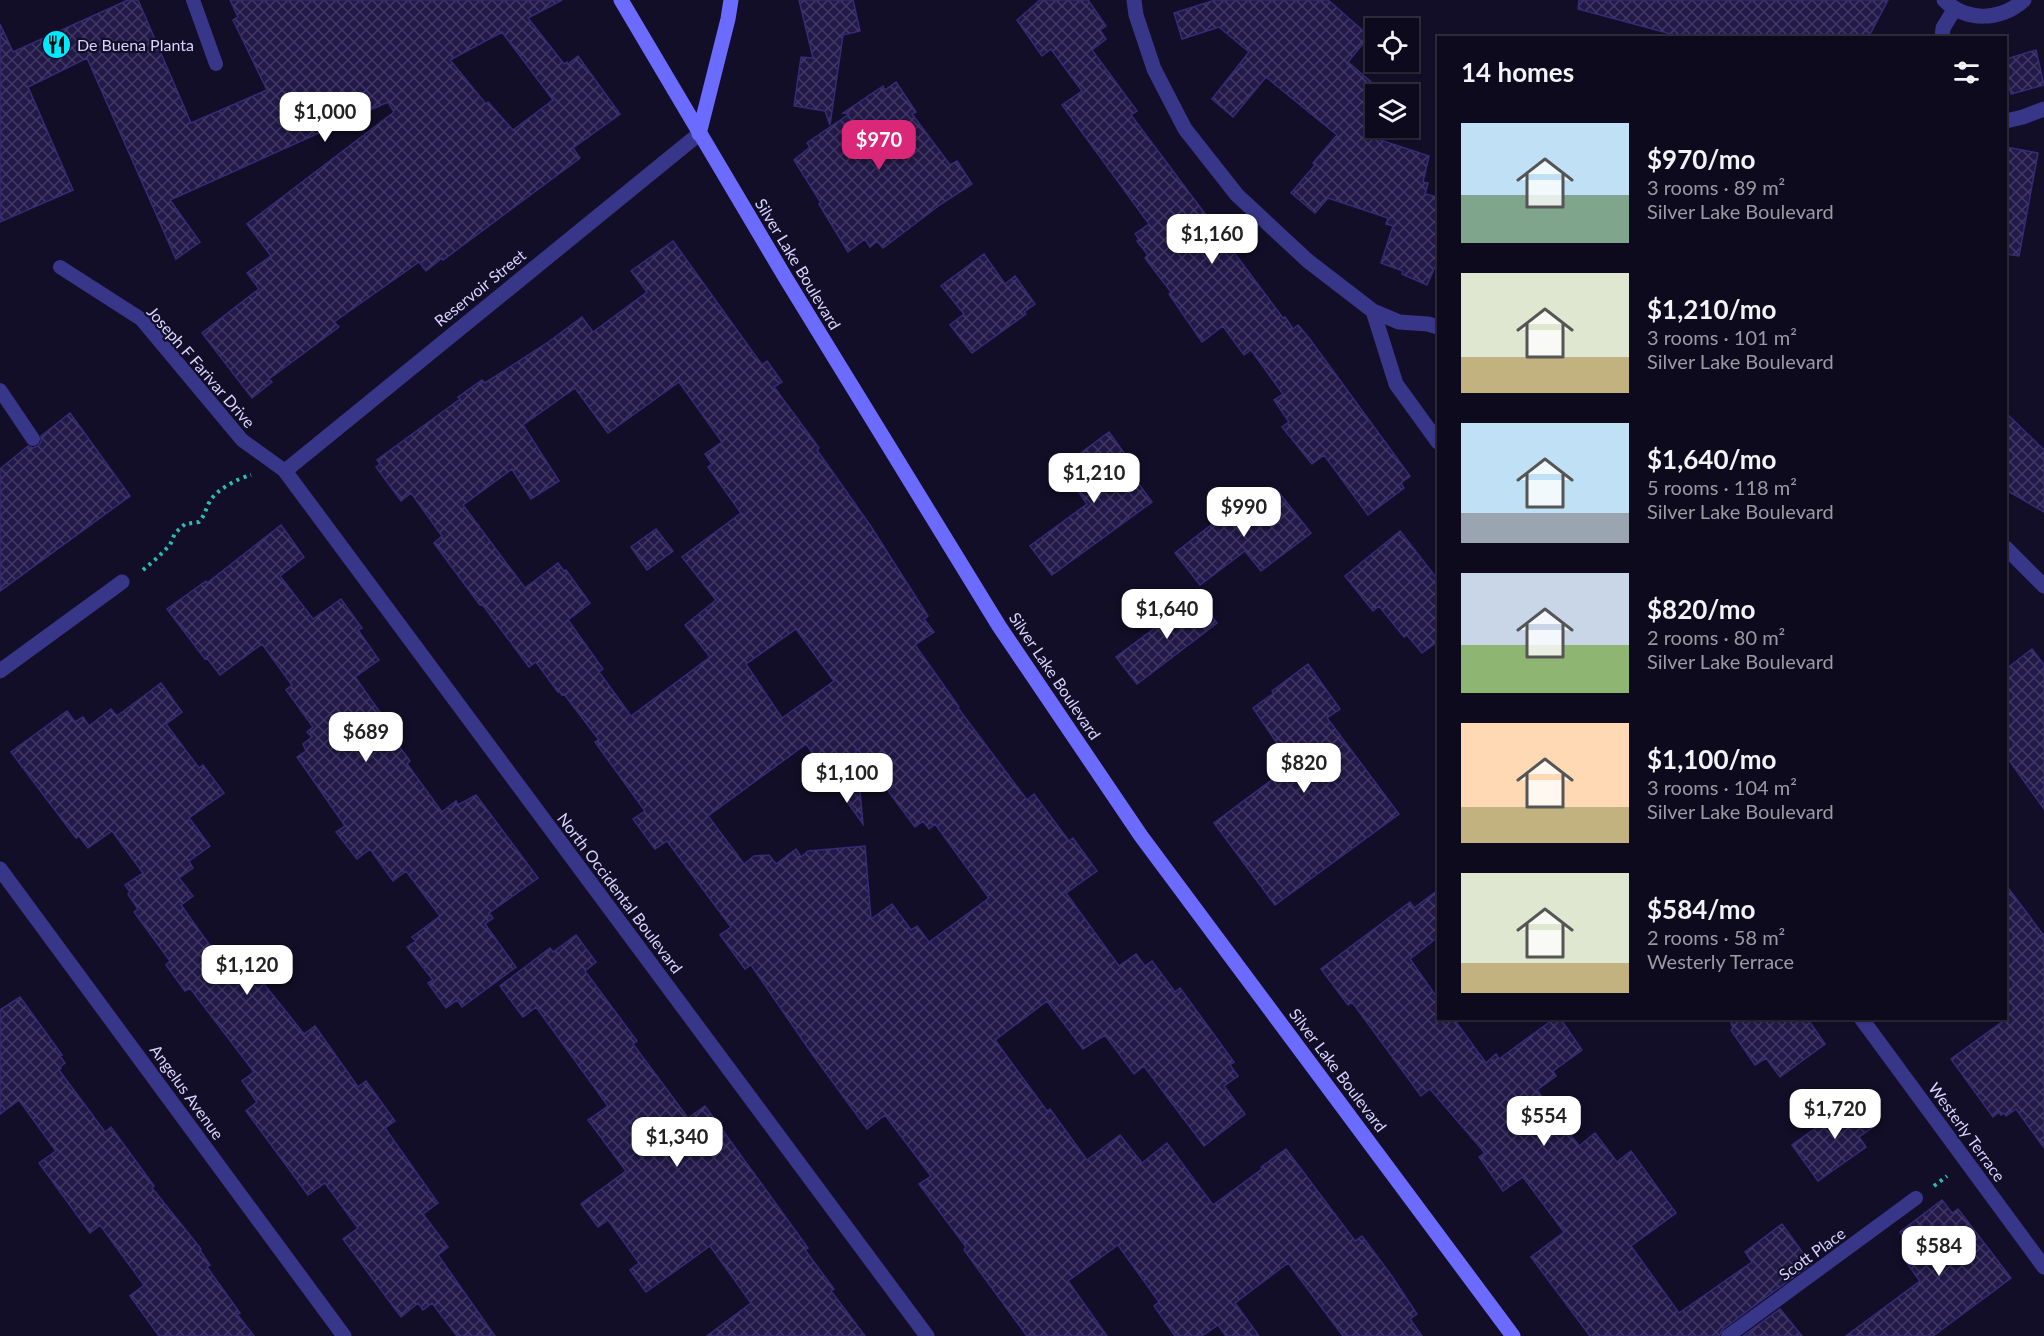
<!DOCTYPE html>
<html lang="en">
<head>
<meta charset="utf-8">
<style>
	:root { --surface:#0e0a1d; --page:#171326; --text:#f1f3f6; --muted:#9b9aa4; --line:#2e2b3b; --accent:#db2777 }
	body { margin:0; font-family:Lato,sans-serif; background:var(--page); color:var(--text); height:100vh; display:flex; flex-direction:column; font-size:22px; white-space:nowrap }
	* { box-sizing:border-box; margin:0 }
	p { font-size:20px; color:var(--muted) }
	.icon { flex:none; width:33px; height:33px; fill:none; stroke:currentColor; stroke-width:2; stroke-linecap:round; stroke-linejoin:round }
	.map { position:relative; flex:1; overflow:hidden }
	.side { position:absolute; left:1437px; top:36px; width:570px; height:984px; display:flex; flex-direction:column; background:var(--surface); border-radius:0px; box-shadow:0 2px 4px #0004,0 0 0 2px var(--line) }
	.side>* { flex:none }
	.tools { position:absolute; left:1365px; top:18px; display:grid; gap:12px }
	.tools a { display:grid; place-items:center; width:54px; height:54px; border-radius:0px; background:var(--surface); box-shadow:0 2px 4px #0004,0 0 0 2px var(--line); font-size:30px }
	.price { position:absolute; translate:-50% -51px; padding:0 14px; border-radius:12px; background:#fff; color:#222; font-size:20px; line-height:39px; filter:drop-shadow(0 2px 3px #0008) }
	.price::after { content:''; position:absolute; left:50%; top:36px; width:18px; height:14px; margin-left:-9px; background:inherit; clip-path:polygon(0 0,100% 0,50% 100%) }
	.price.active { background:var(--accent); color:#fff }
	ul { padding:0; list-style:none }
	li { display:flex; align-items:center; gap:18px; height:150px; padding:0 24px }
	li span { display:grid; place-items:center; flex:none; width:168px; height:120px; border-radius:0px; color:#555 }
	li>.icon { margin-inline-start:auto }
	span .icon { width:72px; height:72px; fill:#fffc; stroke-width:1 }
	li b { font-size:26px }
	h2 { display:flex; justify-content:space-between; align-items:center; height:72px; padding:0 24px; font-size:26px }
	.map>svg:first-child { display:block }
	.building { fill:url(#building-cross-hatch); stroke:#372a76; stroke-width:1.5; fill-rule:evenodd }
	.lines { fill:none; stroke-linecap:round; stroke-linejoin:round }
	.path { stroke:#28beb2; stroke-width:4; stroke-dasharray:3 4.5; stroke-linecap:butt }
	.service { stroke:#383688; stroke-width:14 }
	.minor { stroke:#383688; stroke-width:15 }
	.tertiary { stroke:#383688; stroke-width:15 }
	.secondary { stroke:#6c6bff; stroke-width:15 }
	.labels { text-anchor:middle; stroke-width:4.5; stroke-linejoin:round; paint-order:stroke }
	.poi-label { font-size:16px; fill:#d8d4ff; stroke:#120e27; text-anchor:start }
	.street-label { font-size:16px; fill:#d8d4ff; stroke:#120e27 }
</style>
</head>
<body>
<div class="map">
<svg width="2044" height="1336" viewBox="0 0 2044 1336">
	<defs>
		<pattern id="building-cross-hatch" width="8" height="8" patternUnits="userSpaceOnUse" patternTransform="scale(1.5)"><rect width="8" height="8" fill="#221949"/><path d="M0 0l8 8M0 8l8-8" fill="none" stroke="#413a64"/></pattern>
	</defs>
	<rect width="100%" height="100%" fill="#120e27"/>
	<path class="building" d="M 128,0 L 138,0 L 191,123 L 267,90 L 233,20 L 238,17 L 230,0 L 562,0 L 528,18 L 564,64 L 567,62 L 568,64 L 578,56 L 620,114 L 573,148 L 580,158 L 443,260 L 442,258 L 426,271 L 419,262 L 334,322 L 339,327 L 269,379 L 272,382 L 252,398 L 202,333 L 259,289 L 247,273 L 271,256 L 247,224 L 394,112 L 388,102 L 170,200 L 200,242 L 176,259 L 87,58 L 28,87 L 73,190 L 0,222 L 0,24 L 13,52 ZM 502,32 L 553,100 L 513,130 L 488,102 L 486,104 L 450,60 Z
		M 799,0 L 853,0 L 860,31 L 843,35 L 830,125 L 825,111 L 794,106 L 801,57 L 813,58 Z
		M 1040,0 L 1088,0 L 1106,26 L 1100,30 L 1106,39 L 1092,50 L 1137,111 L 1131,115 L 1283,318 L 1285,317 L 1293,329 L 1298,325 L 1309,338 L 1410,476 L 1401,483 L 1404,488 L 1368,515 L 1324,455 L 1312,464 L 1282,427 L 1289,422 L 1274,400 L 1283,394 L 1251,350 L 1244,355 L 1223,326 L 1202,342 L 1169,294 L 1171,292 L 1145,258 L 1148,255 L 1137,241 L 1139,239 L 1135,234 L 1149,224 L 1062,105 L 1082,91 L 1051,49 L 1042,56 L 1017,20 Z
		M 1215,0 L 1328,0 L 1369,36 L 1348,62 L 1385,94 L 1376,94 L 1376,128 L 1380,128 L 1371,137 L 1429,156 L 1423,182 L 1428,183 L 1425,194 L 1438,197 L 1438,260 L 1427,285 L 1402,274 L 1403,271 L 1381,263 L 1393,226 L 1386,224 L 1388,218 L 1328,198 L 1315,213 L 1291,193 L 1315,165 L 1313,163 L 1337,135 L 1266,77 L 1233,117 L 1212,99 L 1249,52 L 1219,27 L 1182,39 L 1174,13 Z
		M 1579,0 L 1888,0 L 1868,38 L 1686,38 L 1578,9 Z
		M 2036,50 L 2044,85 L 2011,94 L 2006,73 L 2006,59 Z
		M 896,82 L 916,112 L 912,114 L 950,165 L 957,161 L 972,184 L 941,204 L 883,248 L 877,241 L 870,247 L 865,239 L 848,252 L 819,204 L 821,203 L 794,160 L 810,147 L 807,143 L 849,114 L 843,113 L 883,86 L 885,90 Z
		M 2006,147 L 2038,153 L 2019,256 L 2006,254 Z
		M 673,241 L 762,365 L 767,361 L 782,382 L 774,387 L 819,448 L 817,450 L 870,525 L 928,616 L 924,619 L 934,632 L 915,645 L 959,707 L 958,708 L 1027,800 L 1034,794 L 1069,841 L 1073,838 L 1097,871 L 1066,893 L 1119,966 L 1136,954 L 1145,966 L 1152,961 L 1175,992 L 1180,988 L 1234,1062 L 1230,1065 L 1238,1076 L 1224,1086 L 1245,1114 L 1204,1146 L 1144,1066 L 1134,1074 L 1105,1035 L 1083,1049 L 1047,1001 L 995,1040 L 1047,1111 L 1050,1109 L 1087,1160 L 1120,1135 L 1142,1163 L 1167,1143 L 1213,1205 L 1262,1169 L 1261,1167 L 1286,1149 L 1355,1241 L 1362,1236 L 1391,1275 L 1417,1314 L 1410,1319 L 1422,1336 L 1343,1336 L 1288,1263 L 1235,1303 L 1259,1336 L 1226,1336 L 1218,1325 L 1202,1336 L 1175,1336 L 1154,1306 L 1159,1302 L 1118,1245 L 1068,1281 L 1107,1336 L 1027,1336 L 964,1250 L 966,1247 L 919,1184 L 931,1176 L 885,1115 L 867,1129 L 810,1051 L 751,965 L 745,969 L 720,935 L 731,927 L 667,841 L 655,849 L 633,819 L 645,811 L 595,742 L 599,740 L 564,694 L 562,695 L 559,691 L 558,692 L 536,662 L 529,667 L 482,604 L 480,605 L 434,543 L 442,536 L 411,493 L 401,501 L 376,467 L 380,464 L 377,460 L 460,399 L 458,397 L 482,380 L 485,383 L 547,343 L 582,317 L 593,332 L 647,292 L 631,271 ZM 679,382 L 722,442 L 705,454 L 712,464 L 708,467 L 741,513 L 682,557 L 716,600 L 685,625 L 710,657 L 631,716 L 599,672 L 603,669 L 568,620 L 590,603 L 566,570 L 564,571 L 558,563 L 525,588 L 463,505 L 512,469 L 531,499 L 559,481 L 523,425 L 575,388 L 608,433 ZM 796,629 L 834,681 L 782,718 L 746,664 ZM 806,744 L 863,824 L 856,748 L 915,827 L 923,821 L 929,829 L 935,824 L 989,898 L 929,942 L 917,926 L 911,930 L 892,904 L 871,919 L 865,846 L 808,851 L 801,857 L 796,849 L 776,864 L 769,855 L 754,856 L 744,864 L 708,816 Z
		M 984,254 L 1005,284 L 1015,276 L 1035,304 L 1024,312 L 1026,314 L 972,353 L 950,325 L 964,314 L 941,286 Z
		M 70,413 L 130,496 L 0,591 L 0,469 L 28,446 L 33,448 L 38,446 L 41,442 L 41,436 Z
		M 2006,413 L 2044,450 L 2044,512 L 2006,490 Z
		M 1109,432 L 1130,461 L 1125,465 L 1152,502 L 1052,575 L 1030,546 L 1087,504 L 1068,477 L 1077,471 L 1070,461 Z
		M 1251,494 L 1260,509 L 1280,494 L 1311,533 L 1261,571 L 1245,551 L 1200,585 L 1175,553 Z
		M 281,525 L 304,557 L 280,576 L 313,619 L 341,599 L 362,628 L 358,630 L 379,660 L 355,677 L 382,715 L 378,718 L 410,761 L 407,764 L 442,812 L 456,801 L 458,805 L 476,795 L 538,878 L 489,913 L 493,918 L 485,924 L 516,967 L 462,1007 L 457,1000 L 446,1008 L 428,983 L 433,980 L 407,947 L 416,941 L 412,937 L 440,916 L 406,871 L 393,881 L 370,849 L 357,859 L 336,832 L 345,826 L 297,757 L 306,751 L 303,744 L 312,737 L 307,732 L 313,727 L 286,690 L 292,685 L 262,644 L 220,675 L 207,658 L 205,659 L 167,609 L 206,581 L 207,583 Z
		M 656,529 L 673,551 L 647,570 L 631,547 Z
		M 1400,531 L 1438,580 L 1438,641 L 1422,653 L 1407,635 L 1404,637 L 1379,606 L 1373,611 L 1345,576 Z
		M 1195,594 L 1217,623 L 1137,684 L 1116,657 L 1175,613 L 1174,611 Z
		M 2032,649 L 2044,665 L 2044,809 L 2006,756 L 2006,669 Z
		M 1308,664 L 1340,709 L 1327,718 L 1399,814 L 1275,905 L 1214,823 L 1273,779 L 1268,772 L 1287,758 L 1253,708 L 1274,693 L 1272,691 Z
		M 161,683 L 182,712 L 166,724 L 199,768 L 203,765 L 224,793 L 189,818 L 210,846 L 189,861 L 193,868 L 179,878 L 193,896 L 181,905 L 223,964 L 239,953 L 304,1034 L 315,1026 L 358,1087 L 366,1081 L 395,1121 L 385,1128 L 438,1203 L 423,1214 L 448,1247 L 438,1255 L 495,1336 L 457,1336 L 432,1303 L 423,1310 L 418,1303 L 401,1317 L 343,1239 L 358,1228 L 325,1183 L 308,1195 L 246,1111 L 257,1102 L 242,1081 L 254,1072 L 190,988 L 185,991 L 166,965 L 170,961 L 134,912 L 138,909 L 128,894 L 130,892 L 125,885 L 143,873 L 112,831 L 88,848 L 79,836 L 76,838 L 11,752 L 67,711 L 75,722 L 83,717 L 89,726 L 111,709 L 117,716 Z
		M 2006,885 L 2044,936 L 2044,1148 L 2016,1109 L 2006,1116 L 2004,1113 L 2001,1115 L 1999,1112 L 1993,1117 L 1951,1059 L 2006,1019 Z
		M 1438,890 L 1438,937 L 1410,959 L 1438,999 L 1438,1018 L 1453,1018 L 1486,1063 L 1496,1054 L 1499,1059 L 1555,1018 L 1560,1018 L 1582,1050 L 1553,1071 L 1556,1076 L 1537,1090 L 1579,1146 L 1595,1133 L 1617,1162 L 1631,1151 L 1676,1213 L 1631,1246 L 1679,1313 L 1752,1262 L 1745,1252 L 1782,1224 L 1811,1264 L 1723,1329 L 1719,1336 L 1590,1336 L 1531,1257 L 1564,1232 L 1523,1177 L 1503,1191 L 1479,1157 L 1485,1153 L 1430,1089 L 1421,1096 L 1352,1002 L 1348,1005 L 1321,969 L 1410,902 L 1414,908 Z
		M 576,935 L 596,962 L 585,971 L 637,1041 L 633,1044 L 688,1118 L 705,1106 L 808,1248 L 805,1250 L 834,1289 L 831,1291 L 865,1336 L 707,1336 L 751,1303 L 710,1246 L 646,1292 L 630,1270 L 639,1263 L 608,1220 L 598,1227 L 581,1204 L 626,1171 L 588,1120 L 608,1106 L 536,1007 L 523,1017 L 500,986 L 550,948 L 553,952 Z
		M 20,997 L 62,1055 L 60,1056 L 65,1063 L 60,1067 L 61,1068 L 59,1070 L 105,1132 L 111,1127 L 154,1186 L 152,1188 L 201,1249 L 200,1250 L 210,1265 L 207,1267 L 240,1313 L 237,1314 L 254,1336 L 159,1336 L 130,1296 L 144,1285 L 100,1225 L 90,1233 L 39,1163 L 56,1151 L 19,1100 L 0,1114 L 0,1010 Z
		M 1729,1018 L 1807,1018 L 1825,1044 L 1780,1077 L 1766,1058 L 1755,1065 L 1731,1030 L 1733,1028 Z
		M 1855,1097 L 1876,1125 L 1859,1137 L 1866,1147 L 1818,1181 L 1792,1145 L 1834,1115 L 1833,1113 Z
		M 1942,1200 L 1952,1213 L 1958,1209 L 2011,1278 L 1933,1336 L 1846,1336 L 1920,1281 L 1903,1258 L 1913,1251 L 1900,1232 Z
		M 1780,1309 L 1802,1336 L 1743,1336 Z"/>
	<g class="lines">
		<path class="path" d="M 143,570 L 157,558 L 170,545 L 175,533 L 185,524 L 199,522 C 205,515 206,508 210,501 C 217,489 239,478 251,475
			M 1934,1186 L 1947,1176"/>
		<path class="service" d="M 193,0 L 216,64
			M 60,267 L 141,319 L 242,440 L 285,471
			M 0,390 L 33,439
			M 1728,1336 L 1916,1198"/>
		<path class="minor" d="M 1134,0 L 1136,15 L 1154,69 L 1185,129 L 1237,195 L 1308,261 L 1373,311 L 1396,384 L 1438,442
			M 1944,0 C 1967,22 2000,21 2024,0
			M 1942,38 L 1943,28 L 1954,10
			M 2006,121 L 2023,117 L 2044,109
			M 699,134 L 285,471 L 927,1336
			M 1373,311 L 1399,322 L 1428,324 L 1438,327
			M 2006,548 L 2044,586
			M 0,869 L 344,1336
			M 1861,1018 L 2044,1267"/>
		<path class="tertiary" d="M 0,671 L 122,582"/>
		<path class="secondary" d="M 621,0 L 785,277 L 999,626 L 1141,836 L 1513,1336
			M 699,134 L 728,19 L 731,0"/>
	</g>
	<defs>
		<symbol id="restaurant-disc" viewBox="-11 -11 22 22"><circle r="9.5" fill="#00eaff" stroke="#120e27"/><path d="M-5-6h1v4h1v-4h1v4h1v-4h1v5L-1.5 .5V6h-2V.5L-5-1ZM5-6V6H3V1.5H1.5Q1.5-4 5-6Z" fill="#111"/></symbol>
	</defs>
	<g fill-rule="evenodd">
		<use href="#restaurant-disc" x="40" y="28" width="33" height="33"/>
	</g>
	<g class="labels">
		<g class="poi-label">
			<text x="77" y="51">De Buena Planta</text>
		</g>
		<g class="street-label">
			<text transform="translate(798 264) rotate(59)" y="6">Silver Lake Boulevard</text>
			<text transform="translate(480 288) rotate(-39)" y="6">Reservoir Street</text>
			<text transform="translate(201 367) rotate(49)" y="6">Joseph F Farivar Drive</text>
			<text transform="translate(1055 676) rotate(56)" y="6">Silver Lake Boulevard</text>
			<text transform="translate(620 893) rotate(53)" y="6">North Occidental Boulevard</text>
			<text transform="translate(1338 1070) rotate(53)" y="6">Silver Lake Boulevard</text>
			<text transform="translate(187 1092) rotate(54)" y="6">Angelus Avenue</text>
			<text transform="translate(1967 1132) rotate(54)" y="6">Westerly Terrace</text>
			<text transform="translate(1812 1254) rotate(-36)" y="6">Scott Place</text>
		</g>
	</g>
</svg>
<div class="tools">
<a><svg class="icon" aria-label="locate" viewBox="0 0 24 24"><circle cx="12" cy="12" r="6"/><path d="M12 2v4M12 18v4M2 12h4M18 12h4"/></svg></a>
<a><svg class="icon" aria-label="layers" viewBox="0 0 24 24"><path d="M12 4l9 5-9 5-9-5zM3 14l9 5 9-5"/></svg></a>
</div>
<b class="price" style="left:325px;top:143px">$1,000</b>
<b class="price active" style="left:879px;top:171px">$970</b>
<b class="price" style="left:1212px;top:265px">$1,160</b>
<b class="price" style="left:1094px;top:504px">$1,210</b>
<b class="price" style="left:1244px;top:538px">$990</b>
<b class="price" style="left:1167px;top:640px">$1,640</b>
<b class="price" style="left:366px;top:763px">$689</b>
<b class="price" style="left:1304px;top:794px">$820</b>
<b class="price" style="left:847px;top:804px">$1,100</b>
<b class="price" style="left:247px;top:996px">$1,120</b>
<b class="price" style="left:1835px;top:1140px">$1,720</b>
<b class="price" style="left:1544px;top:1147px">$554</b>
<b class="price" style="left:677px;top:1168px">$1,340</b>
<b class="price" style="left:1939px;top:1277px">$584</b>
<section class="side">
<h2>14 homes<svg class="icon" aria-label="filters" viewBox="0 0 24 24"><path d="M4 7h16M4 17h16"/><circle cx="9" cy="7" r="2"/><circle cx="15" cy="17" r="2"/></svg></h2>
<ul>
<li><span style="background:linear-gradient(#bfe0f5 60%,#7fa58c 0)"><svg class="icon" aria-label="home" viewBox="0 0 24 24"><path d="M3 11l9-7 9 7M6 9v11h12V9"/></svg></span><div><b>$970/mo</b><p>3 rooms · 89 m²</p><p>Silver Lake Boulevard</p></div></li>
<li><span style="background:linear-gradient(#dfe7d0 70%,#c2b280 0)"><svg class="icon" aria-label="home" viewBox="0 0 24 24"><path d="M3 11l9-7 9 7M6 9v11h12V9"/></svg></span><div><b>$1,210/mo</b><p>3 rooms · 101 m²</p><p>Silver Lake Boulevard</p></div></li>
<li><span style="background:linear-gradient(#bfe0f5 75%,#9aa5b1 0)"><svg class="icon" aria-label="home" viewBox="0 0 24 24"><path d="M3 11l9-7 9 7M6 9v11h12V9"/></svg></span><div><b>$1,640/mo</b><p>5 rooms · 118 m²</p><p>Silver Lake Boulevard</p></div></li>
<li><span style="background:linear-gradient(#c9d6e8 60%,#8fb573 0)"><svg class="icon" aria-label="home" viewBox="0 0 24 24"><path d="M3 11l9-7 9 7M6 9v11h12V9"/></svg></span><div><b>$820/mo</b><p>2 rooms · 80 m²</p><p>Silver Lake Boulevard</p></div></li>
<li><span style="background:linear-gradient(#ffd9b3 70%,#c2b280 0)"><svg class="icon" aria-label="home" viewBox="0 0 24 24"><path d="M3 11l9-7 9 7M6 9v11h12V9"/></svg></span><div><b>$1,100/mo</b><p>3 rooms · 104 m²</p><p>Silver Lake Boulevard</p></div></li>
<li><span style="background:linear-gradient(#dfe7d0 75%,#c2b280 0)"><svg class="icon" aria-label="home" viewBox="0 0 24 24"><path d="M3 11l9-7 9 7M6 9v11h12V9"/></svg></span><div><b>$584/mo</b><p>2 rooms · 58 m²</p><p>Westerly Terrace</p></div></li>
</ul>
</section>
</div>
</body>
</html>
